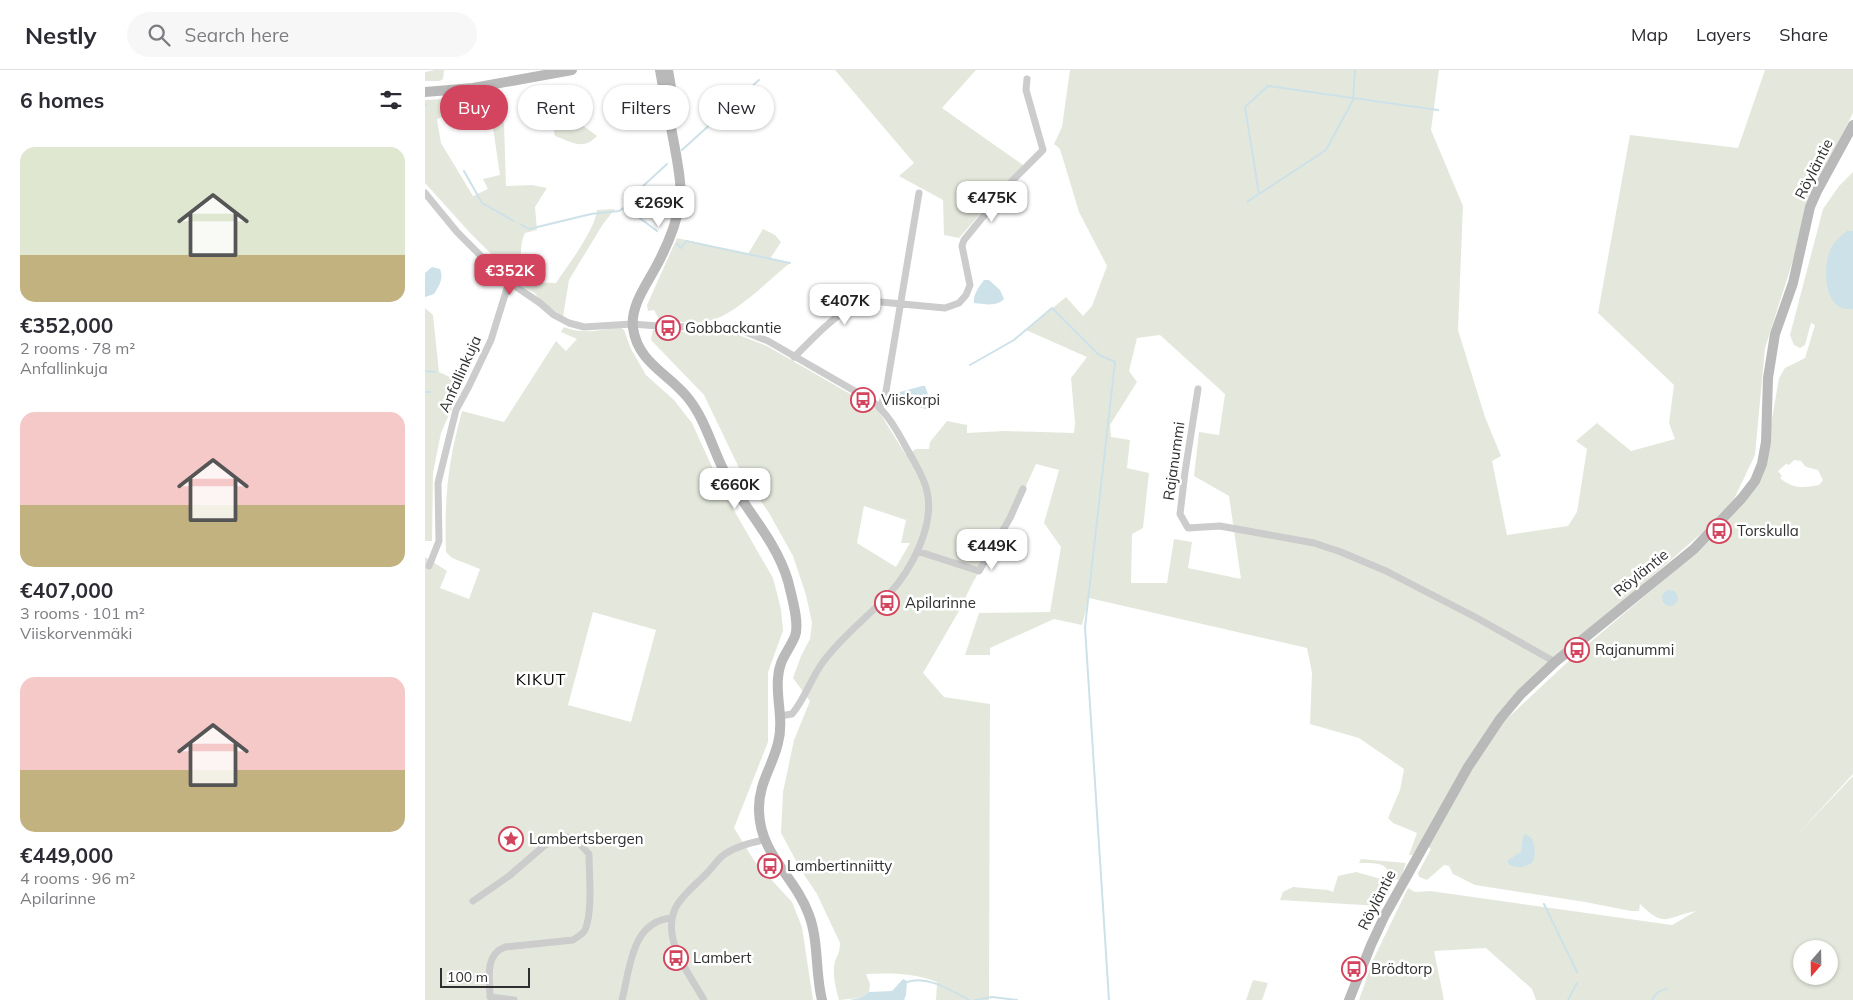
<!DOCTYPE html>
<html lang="en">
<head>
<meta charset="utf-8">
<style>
	:root { --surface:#fff; --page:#f7f7f7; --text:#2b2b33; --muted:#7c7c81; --line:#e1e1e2; --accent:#d3445e }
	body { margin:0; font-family:Mulish,sans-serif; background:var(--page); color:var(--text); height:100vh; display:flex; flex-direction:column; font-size:19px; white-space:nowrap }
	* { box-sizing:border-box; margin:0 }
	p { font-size:16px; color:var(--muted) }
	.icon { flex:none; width:28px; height:28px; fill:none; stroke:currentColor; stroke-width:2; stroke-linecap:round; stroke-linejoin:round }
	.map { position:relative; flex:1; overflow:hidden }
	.drawer { display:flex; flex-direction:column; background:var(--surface); width:425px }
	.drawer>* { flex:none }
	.top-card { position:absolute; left:15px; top:15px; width:475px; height:45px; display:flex; gap:10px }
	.needle { width:32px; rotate:200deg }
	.tools { position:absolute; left:1368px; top:870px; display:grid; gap:10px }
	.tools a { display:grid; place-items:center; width:45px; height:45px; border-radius:50%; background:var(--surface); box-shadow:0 1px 4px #0004; font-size:25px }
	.scale { position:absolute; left:15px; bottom:12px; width:90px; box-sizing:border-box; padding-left:5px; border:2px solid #2f2f2f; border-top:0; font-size:14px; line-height:18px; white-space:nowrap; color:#2f2f2f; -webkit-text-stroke:4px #fff; paint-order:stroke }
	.price { position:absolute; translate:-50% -42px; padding:0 11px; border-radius:10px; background:#fff; color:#222; font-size:16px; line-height:32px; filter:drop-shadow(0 1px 2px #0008) }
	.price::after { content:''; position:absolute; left:50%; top:30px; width:15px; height:11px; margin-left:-8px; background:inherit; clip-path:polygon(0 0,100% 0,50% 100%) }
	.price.on { background:var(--accent); color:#fff }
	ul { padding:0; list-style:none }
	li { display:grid; align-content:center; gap:10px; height:265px; padding:0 20px }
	li span { display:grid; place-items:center; height:155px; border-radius:15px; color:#555 }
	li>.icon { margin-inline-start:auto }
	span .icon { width:90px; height:90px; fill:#fffc; stroke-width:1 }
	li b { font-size:21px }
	h2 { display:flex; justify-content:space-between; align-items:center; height:60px; padding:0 20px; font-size:21px }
	.chip { padding:0 18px; border-radius:22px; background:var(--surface); box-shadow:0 1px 4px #0004; font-size:18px; line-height:45px }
	.chip.on { background:var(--accent); color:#fff }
	header { display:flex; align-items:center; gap:30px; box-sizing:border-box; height:70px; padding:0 25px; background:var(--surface); border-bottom:1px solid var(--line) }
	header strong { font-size:24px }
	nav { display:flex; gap:28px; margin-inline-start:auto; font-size:18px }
	.search { width:350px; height:45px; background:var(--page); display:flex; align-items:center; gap:12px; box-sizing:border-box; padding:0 18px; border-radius:28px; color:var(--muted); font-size:19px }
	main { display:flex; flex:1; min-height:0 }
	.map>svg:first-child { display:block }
	.green { fill:#e4e8dc; fill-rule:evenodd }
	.water { fill:#cde1e9 }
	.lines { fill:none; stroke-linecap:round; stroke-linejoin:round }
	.stream { stroke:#cde1e9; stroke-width:2 }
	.street { stroke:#ccc; stroke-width:7 }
	.secondary { stroke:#b9b9b9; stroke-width:10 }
	.labels { text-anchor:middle; stroke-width:5; stroke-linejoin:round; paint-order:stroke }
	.street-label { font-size:15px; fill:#2f2f2f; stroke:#fff }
	.poi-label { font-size:15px; fill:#2f2f2f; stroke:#fff; text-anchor:start }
	.neighbourhood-label { font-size:16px; letter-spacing:1px; fill:#000; stroke:#fff }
</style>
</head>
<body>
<header>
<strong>Nestly</strong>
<div class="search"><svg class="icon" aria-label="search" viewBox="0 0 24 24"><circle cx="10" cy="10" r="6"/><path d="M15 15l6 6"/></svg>Search here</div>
<nav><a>Map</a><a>Layers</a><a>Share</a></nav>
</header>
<main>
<section class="drawer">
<h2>6 homes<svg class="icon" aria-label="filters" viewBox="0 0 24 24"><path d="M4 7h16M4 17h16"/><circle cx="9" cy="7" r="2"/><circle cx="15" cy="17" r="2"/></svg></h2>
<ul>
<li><span style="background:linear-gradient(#dfe7d0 70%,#c2b280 0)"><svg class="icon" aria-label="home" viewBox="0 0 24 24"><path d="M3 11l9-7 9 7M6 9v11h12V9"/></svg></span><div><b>€352,000</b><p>2 rooms · 78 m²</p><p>Anfallinkuja</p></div></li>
<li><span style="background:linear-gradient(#f6c9c9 60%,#c2b280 0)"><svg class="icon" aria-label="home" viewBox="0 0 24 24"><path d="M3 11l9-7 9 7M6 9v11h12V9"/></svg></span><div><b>€407,000</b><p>3 rooms · 101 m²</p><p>Viiskorvenmäki</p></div></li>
<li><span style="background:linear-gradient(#f6c9c9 60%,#c2b280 0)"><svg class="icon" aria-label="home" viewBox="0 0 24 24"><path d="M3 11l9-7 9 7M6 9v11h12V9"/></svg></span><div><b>€449,000</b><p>4 rooms · 96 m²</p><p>Apilarinne</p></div></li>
</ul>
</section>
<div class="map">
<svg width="1428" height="930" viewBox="0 0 1428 930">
	<rect width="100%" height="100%" fill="#fff"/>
	<path class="green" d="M 10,0 L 19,0 L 18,9 L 15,11 L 0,11 L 0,2 Z
		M 410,0 L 551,0 L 517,38 L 598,95 L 534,168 L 519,165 L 518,130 L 474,106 L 489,93 Z
		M 645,0 L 1014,0 L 1006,60 L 1038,136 L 1033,260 L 1060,347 L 1076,386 L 1067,391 L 1082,465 L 1143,456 L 1152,442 L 1162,379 L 1151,371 L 1172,353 L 1206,381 L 1250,369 L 1244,353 L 1249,315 L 1173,243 L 1205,65 L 1313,78 L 1340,0 L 1428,0 L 1428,43 L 1381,134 L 1370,184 L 1340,278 L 1330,385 L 1309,429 L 1285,456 L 1094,621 L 1052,675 L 990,785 L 984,785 L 992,763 L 968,753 L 963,748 L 975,720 L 979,699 L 934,668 L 885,654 L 887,603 L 882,578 L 664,528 L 657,555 L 629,549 L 565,578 L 565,585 L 540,585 L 554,543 L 625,542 L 636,477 L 619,453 L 634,400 L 611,394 L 586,449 L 548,512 L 534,541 L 498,603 L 519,627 L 565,634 L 564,930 L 511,930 L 512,912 C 489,903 466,903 441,904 L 445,914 L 444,922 L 435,928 L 414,930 C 411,919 408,908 409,897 C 410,887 415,885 415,873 L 392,824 L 376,800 L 356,763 L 358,722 L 369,670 L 385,631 L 368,608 L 376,586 L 385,569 L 387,553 L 381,525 L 368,486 L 344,443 L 316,402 L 279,325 L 226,270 L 228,260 L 263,262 L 280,258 L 292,259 L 306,262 L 342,276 L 453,340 L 481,385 L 491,379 L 504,379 L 505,372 L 522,351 L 542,355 L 542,363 L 578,361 L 649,363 L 650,353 L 646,308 L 662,287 L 601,260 L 641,227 L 658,246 L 667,236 L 682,196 L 654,142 L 635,79 L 629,74 L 637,57 ZM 735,265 L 800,324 L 794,365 L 774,362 L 769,406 L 804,426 L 816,509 L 763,498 L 767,472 L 749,469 L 742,513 L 706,513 L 707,464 L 718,458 L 724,403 L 702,398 L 705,370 L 686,367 L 685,355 L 712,312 L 704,301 L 712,268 ZM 439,436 L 481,450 L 476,473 L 485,473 L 471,497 L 432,473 Z
		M 78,23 L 81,116 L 107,115 L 122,118 L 110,137 L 112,160 L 100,163 C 93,178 96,197 101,212 L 131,213 C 143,195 170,160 172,140 L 190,139 L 178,154 L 144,210 L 138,247 L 114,229 L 110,223 L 98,217 L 96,210 L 91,208 L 47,165 L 0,113 L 0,30 L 56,27 ZM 27,43 L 68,58 L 75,105 L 58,109 L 63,119 L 48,126 L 16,73 L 12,49 Z
		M 120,27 L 172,66 C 158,81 147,72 130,66 Z
		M 1428,102 L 1428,704 L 1373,764 L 1428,706 L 1428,930 L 1111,930 L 1107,919 L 1061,878 L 1009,881 L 1019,930 L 934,930 L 948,890 L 983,818 L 990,822 L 1005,821 L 1247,855 L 1271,841 C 1242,846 1241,860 1215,834 L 1214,841 L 1206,841 L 1160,832 L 1050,815 L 1028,804 L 1024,796 L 1019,795 L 1002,810 L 994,807 L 993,803 L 1006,779 L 1003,777 L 1039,711 L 1073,657 L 1150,585 L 1247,503 L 1302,452 L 1337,407 L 1354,308 L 1360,298 L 1380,288 L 1390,255 L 1386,253 L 1380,275 L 1375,278 L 1369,275 L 1365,265 L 1398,139 L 1414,116 ZM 1369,390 L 1376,391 L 1381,397 L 1393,400 L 1398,410 L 1394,415 C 1378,418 1368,419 1355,408 L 1357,406 L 1353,401 L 1361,394 L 1364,395 ZM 1376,879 L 1404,879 L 1404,906 L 1376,906 Z
		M 338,159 L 350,165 L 356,172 L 345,189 L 365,193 C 345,209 311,244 287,250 C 270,254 251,252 234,249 L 229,240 L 223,241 L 222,235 L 252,168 L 323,184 Z
		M 0,238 L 8,245 L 14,302 L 38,313 L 16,363 L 8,403 L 7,471 L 0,471 Z
		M 139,257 C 157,265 176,260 195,257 L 199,260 L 206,279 L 221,305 L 249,330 L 267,353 L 299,423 L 348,508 L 356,539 L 358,561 L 343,602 L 343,672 L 309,758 L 330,792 L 367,832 L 377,857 L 388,930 L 0,930 L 0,487 L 22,501 L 15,518 L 44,529 L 55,499 L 27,488 L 21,482 C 19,429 23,392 37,341 L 79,352 L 131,271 L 141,281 L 152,269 L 136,262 ZM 168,542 L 231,560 L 206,652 L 143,635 Z
		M 936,789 L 981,793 L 975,810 L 966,808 C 961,790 950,794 934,793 Z
		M 931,802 L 967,812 L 954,836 L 855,830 L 858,822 L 868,817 L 903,820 L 908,822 L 913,806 Z
		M 828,910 L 843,913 L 837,930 L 821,930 Z"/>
	<path class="water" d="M 1422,161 L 1428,161 L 1428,239 C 1398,243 1397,197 1406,178 C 1410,170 1416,166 1422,161 Z
		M 7,197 L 15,199 C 19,209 14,216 9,224 L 0,227 L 0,203 Z
		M 559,210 L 564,210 L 575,220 L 579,229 C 571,237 560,234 549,233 C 548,224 554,217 559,210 Z
		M 497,316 L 500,316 C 503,323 505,331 503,338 L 501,339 L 476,333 L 473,324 L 475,322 Z
		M1237 528a8 8 0 1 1 16 0a8 8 0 1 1-16 0Z
		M 1101,764 C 1111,769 1111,783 1108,792 C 1099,798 1093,799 1083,794 L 1083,790 L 1096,782 L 1098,765 Z
		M 478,909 L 482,911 L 481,925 L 479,930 L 424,930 L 435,928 L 444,922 L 467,921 Z"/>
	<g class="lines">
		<path class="stream" d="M 0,34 L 1,35
			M 257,80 L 334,10
			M 39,101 L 57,133 L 89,151
			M 834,124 L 820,37 L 843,16 L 1013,40
			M 822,132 L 901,80 L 928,30 L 930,0
			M 200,137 L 204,129 L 242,94
			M 95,154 L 104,159 L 166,144 L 194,141 L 200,137 L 232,161
			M 252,174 L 256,178 L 261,171 L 365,193
			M 545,295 L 589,270 L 627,238 L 674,285 L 690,292 L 660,557 L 684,930
			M 0,301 L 10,302
			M 0,322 L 5,322
			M 1119,834 L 1152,902
			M 482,912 C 503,905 525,920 544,930
			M 550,930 L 567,927 L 592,930
			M 1143,930 L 1152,913
			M 1227,930 C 1231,923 1234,920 1242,919"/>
		<path class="street" d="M 0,123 L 32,162 L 61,191 L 84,212 L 115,233 L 129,245 L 144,253 L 159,257 L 207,254 L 246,257 L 289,256 L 313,259 L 343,271 L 447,331 C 465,345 475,367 486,386 C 492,397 499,408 502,421 C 510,455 487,499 464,524 C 443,547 417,566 398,592 C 386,608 380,629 367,644 L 355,646
			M 369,287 C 389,268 417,235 445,231 L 520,238 L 534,233 L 541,225 L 545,215 L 537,176 L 539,170 L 588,110 L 618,80 L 601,20 L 602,9
			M 773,319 L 760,402 L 755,444 L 763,458 L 795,456 L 889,473 L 916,482 L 961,501 L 1052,548 L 1130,592
			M 455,338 L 461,321 L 494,123
			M 492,481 L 554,501 L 585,448 L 598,419
			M 4,496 L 14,471 L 13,413 L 31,340 L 44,316 L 66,270 L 84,212
			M 48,831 L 84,806 L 120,775 L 134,768 L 143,767 L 152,771 L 164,784 C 164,805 168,841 160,860 C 157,865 152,867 148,870 L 80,877 C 59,885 65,909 65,927 L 89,930
			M 197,930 C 205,899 206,851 247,848
			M 279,930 C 264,903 234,867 252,835 C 259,824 269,816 278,807 C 285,801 290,793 296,787 C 308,777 325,773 339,770"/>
		<path class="secondary" d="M 235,0 C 240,30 247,60 252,90 C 254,103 257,117 255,131 C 252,152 243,174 233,193 C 223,213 205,235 208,258 C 213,293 243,303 263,328 C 280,349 287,377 299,401 C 319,438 351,470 363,511 C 366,524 375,553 370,566 C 364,581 354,589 353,608 C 351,629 359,651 353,673 C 347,698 333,714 334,741 C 335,785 370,806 384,845 C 394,872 390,902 397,930
			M 243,0 L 247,23 L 247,41
			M 0,22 L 48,18 L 147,0
			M 924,930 L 946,875 L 960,845 L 1043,697 L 1075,649 L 1096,624 L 1130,592 L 1269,479 L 1317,428 L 1330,411 L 1337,394 L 1341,372 L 1343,308 L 1350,264 L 1368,213 L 1385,137 L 1392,121 L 1428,55"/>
	</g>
	<defs>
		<symbol id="bus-ring" viewBox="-11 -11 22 22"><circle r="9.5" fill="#fff" stroke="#d3445e" stroke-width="1.5"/><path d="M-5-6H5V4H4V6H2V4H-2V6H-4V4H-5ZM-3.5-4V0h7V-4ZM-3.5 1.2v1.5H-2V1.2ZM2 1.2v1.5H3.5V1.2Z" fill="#d3445e"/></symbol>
		<symbol id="sight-ring" viewBox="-11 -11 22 22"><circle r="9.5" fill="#fff" stroke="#d3445e" stroke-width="1.5"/><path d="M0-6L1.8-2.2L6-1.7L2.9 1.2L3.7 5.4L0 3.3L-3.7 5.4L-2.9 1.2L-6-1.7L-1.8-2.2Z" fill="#d3445e"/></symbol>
	</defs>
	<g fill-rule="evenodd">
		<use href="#bus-ring" x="229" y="244" width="28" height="28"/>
		<use href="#bus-ring" x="424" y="316" width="28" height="28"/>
		<use href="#bus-ring" x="1280" y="447" width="28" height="28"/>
		<use href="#bus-ring" x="448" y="519" width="28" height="28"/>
		<use href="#bus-ring" x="1138" y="566" width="28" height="28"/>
		<use href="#sight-ring" x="72" y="755" width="28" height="28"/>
		<use href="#bus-ring" x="331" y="782" width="28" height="28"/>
		<use href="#bus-ring" x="237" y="874" width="28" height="28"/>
		<use href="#bus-ring" x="915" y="885" width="28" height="28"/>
	</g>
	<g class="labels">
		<g class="street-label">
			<text transform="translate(1389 99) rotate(-63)" y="5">Röyläntie</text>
			<text transform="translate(35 304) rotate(-66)" y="5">Anfallinkuja</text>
			<text transform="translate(749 391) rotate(-82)" y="5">Rajanummi</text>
			<text transform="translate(1216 503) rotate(-39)" y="5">Röyläntie</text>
			<text transform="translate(952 830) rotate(-63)" y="5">Röyläntie</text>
		</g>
		<g class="poi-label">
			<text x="260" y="263">Gobbackantie</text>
			<text x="456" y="335">Viiskorpi</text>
			<text x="1312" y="466">Torskulla</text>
			<text x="480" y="538">Apilarinne</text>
			<text x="1170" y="585">Rajanummi</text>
			<text x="104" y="774">Lambertsbergen</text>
			<text x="362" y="801">Lambertinniitty</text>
			<text x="268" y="893">Lambert</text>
			<text x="946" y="904">Brödtorp</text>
		</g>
		<g class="neighbourhood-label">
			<text x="116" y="615">KIKUT</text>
		</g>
	</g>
</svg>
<div class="tools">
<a><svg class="needle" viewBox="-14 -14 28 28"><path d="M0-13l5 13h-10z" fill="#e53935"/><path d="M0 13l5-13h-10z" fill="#7c7c81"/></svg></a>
</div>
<div class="scale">100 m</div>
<b class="price" style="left:567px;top:153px">€475K</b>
<b class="price" style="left:234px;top:158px">€269K</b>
<b class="price on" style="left:85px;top:226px">€352K</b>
<b class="price" style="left:420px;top:256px">€407K</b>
<b class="price" style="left:310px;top:440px">€660K</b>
<b class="price" style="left:567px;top:501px">€449K</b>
<div class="top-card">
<a class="chip on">Buy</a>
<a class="chip">Rent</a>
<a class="chip">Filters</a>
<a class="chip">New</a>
</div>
</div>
</main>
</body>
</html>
